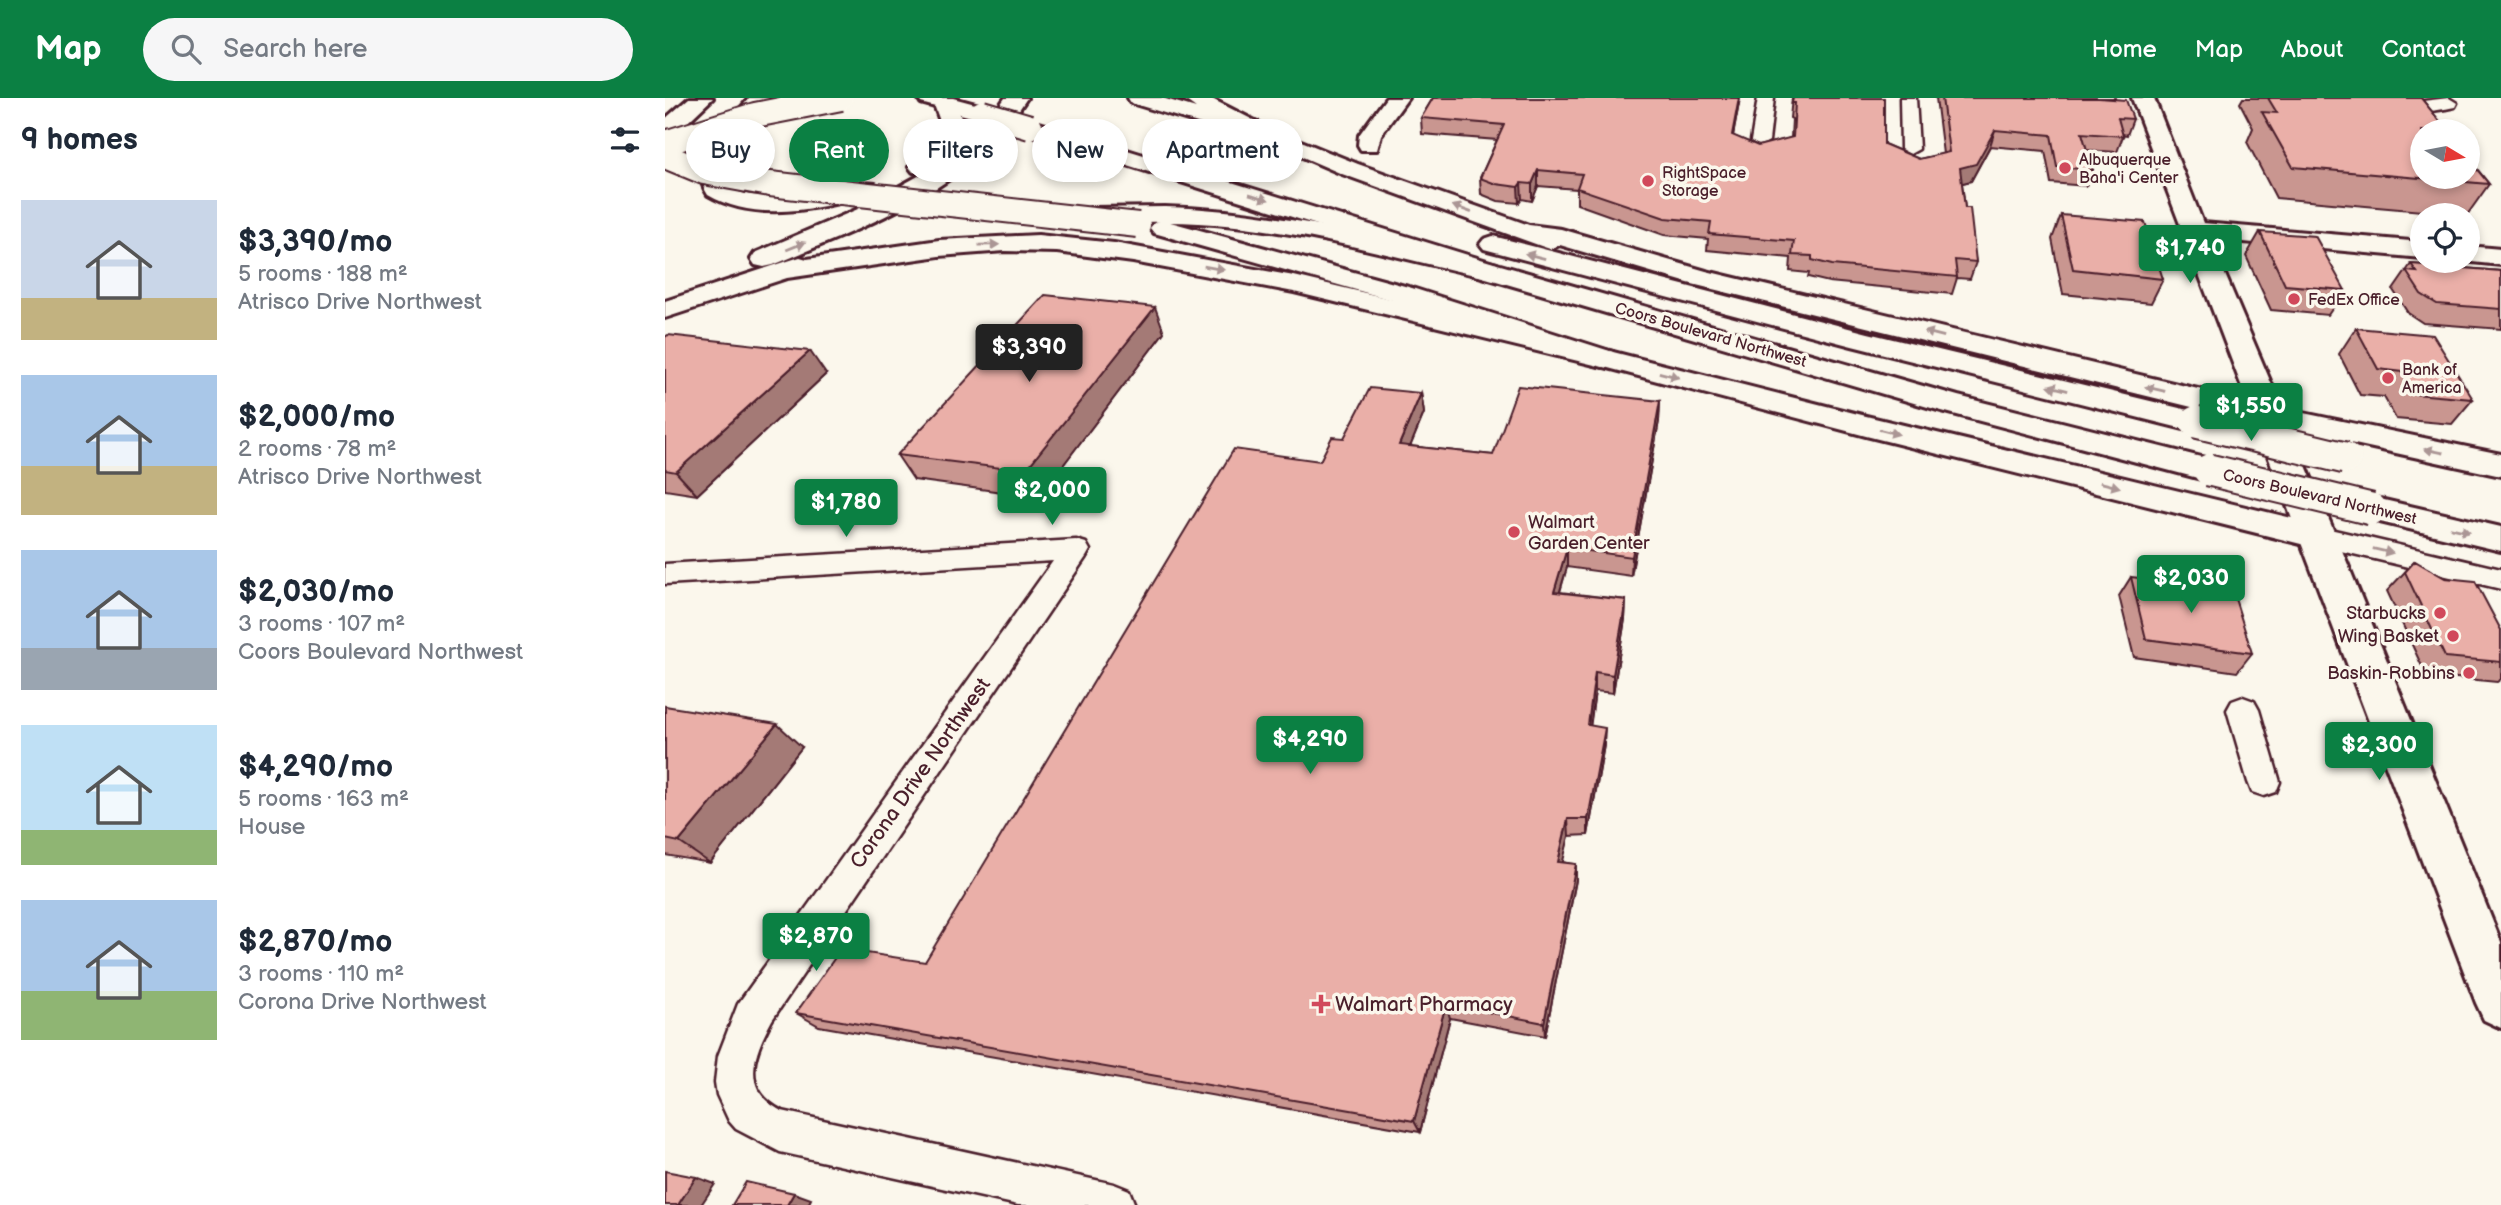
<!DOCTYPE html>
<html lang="en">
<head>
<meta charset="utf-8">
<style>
	:root { --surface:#fff; --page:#f6f6f7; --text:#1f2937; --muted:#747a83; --accent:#0b8043 }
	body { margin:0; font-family:"Balsamiq Sans",sans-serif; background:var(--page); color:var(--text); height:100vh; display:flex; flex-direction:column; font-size:26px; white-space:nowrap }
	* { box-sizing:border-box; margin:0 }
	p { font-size:23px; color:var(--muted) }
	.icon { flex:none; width:38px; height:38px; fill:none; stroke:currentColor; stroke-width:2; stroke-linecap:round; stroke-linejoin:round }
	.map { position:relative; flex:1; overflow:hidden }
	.panel { display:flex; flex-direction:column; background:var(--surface); width:665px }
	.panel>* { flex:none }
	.top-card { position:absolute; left:21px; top:21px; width:665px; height:63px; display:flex; gap:14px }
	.needle { width:46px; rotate:100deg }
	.fabs { position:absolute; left:1745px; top:21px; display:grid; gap:14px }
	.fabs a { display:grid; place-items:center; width:70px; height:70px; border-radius:50%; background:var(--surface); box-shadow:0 4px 10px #0003; font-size:35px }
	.price { position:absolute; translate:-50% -60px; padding:0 16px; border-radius:7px; background:var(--accent); color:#fff; font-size:23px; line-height:46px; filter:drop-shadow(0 2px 4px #0008) }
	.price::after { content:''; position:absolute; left:50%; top:42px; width:21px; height:16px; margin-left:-10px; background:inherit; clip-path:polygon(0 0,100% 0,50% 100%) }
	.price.current { background:#222; color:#fff }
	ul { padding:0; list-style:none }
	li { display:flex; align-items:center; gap:21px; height:175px; padding:0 21px }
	li span { display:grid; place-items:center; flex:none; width:196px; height:140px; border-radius:0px; color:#555 }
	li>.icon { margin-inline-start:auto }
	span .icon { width:84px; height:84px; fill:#fffc; stroke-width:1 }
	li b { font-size:30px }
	h2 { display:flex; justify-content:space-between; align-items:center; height:84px; padding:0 21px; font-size:30px }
	.chip { padding:0 24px; border-radius:32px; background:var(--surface); box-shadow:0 4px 10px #0003; font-size:24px; line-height:63px }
	.chip.current { background:var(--accent); color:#fff }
	header { display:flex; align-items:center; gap:42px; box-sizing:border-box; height:98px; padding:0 35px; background:var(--accent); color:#fff }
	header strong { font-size:33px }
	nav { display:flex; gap:38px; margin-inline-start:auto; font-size:24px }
	.search { width:490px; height:63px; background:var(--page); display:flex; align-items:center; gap:18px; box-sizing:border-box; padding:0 24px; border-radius:38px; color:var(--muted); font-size:26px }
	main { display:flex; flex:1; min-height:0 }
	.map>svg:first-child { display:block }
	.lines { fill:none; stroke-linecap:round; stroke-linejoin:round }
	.street-casing { stroke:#4a1f2b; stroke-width:5 }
	.secondary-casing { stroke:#4a1f2b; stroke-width:6 }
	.primary-casing { stroke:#4a1f2b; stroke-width:6 }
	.highway-casing { stroke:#4a1f2b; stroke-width:6 }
	.street { fill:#fbf7ec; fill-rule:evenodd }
	.secondary { fill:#fbf7ec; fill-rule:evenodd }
	.primary { fill:#fbf7ec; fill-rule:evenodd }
	.highway { fill:#fbf7ec; fill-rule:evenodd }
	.primary-bridge-far1-casing { stroke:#4a1f2b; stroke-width:28; stroke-linecap:butt }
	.primary-bridge-casing { stroke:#4a1f2b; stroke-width:35; stroke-linecap:butt }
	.highway-bridge-casing { stroke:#4a1f2b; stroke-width:28; stroke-linecap:butt }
	.primary-bridge-far1 { stroke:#fbf7ec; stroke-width:24 }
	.primary-bridge { stroke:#fbf7ec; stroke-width:31 }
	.highway-bridge { stroke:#fbf7ec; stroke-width:24 }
	.wall { fill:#c99690; stroke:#4a1f2b; stroke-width:2 }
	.shaded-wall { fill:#a47a76; stroke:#4a1f2b; stroke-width:2 }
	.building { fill:#eaafa8; stroke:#4a1f2b; stroke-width:2 }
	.oneway { fill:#ab9695 }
	.poi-dot { fill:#d1495b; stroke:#fbf7ec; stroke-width:2.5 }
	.labels { text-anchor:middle; stroke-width:7; stroke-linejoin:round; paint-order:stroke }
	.far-poi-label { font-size:16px; fill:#4a1f2b; stroke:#fbf7ec; text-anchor:start }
	.far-street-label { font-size:16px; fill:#4a1f2b; stroke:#fbf7ec }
	.poi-label { font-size:18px; fill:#4a1f2b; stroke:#fbf7ec; text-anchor:end }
	.near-street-label { font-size:21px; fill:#4a1f2b; stroke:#fbf7ec }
	.near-poi-label { font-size:21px; fill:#4a1f2b; stroke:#fbf7ec; text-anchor:start }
</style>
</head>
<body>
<header>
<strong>Map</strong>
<div class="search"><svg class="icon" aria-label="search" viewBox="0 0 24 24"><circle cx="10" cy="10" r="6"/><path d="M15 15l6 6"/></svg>Search here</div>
<nav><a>Home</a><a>Map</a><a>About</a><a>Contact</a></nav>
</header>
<main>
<section class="panel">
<h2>9 homes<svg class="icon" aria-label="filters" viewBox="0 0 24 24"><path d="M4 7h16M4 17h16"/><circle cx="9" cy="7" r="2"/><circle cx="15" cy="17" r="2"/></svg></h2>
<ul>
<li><span style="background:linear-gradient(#c9d6e8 70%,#c2b280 0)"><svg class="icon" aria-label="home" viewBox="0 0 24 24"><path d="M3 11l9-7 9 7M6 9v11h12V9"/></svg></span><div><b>$3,390/mo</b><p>5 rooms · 188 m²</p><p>Atrisco Drive Northwest</p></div></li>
<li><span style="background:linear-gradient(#a9c7e8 65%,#c2b280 0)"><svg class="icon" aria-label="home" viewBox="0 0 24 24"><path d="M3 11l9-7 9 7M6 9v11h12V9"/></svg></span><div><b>$2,000/mo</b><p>2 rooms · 78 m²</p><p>Atrisco Drive Northwest</p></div></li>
<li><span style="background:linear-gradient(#a9c7e8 70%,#9aa5b1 0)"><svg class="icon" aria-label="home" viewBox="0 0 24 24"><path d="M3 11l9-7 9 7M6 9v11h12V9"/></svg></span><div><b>$2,030/mo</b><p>3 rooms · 107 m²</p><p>Coors Boulevard Northwest</p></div></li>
<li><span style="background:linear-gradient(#bfe0f5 75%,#8fb573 0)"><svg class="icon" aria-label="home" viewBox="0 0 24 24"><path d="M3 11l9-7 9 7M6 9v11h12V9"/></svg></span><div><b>$4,290/mo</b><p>5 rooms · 163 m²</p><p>House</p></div></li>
<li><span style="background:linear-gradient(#a9c7e8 65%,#8fb573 0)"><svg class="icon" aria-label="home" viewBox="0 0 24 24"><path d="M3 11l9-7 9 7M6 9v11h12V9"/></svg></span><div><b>$2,870/mo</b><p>3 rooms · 110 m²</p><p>Corona Drive Northwest</p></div></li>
</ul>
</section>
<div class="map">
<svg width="1836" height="1107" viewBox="0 0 1836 1107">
	<rect width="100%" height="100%" fill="#fbf7ec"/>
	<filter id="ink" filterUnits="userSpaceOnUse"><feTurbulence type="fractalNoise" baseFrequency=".0143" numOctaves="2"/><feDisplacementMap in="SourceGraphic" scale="14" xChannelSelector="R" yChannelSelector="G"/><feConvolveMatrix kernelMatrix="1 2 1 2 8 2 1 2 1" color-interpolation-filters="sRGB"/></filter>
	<g filter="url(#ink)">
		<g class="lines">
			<defs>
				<path id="street" d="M 1093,0 L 1109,0 L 1104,43 L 1095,48 L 1086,43 Z
					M 1235,0 L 1251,0 L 1254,51 L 1245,56 L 1236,51 Z
					M 1784,0 L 1792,5 L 1790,9 C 1773,13 1725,19 1713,7 L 1721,2 L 1749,4 Z
					M 1652,428 L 1836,471 L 1836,491 L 1642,445 L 1639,438 L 1642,431 Z
					M 411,442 L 421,445 L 425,452 L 421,459 L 107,922 C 88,957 75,992 117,1013 L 449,1086 L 464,1092 L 470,1107 L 353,1107 L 115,1054 L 71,1031 L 64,1023 L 52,997 L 50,984 L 53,958 L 73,906 L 388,463 L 0,486 L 0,466 Z
					M 1578,599 L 1589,603 L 1594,612 L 1615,684 L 1611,694 L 1599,698 L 1587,694 L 1583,684 L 1562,612 L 1567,603 Z"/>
				<path id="secondary" d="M 721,0 L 743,0 L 716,37 L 712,52 L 696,52 L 693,47 L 694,37 Z
					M 1467,0 L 1489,0 L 1538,125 L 1757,144 L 1757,160 L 1545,141 L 1681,462 L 1836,844 L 1836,930 L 1819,922 L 1811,905 Z
					M 1802,148 L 1836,151 L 1836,167 L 1797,163 L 1802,163 Z"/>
				<path id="primary" d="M 253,0 L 288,0 L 325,10 L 328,15 L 325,20 L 317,22 L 256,5 Z
					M 365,22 L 832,166 L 1293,298 L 1556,364 L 1560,372 L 1556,380 L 1544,383 L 1273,312 L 814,178 L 357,34 L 354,29 L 357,24 Z
					M 498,122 L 747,190 L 948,254 L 1201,318 L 1652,426 L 1664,429 L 1669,438 L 1664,447 L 1652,450 L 1201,338 L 928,266 L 727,202 L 489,135 L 485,130 L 489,125 Z
					M 828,138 L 1203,235 L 1531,314 L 1542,317 L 1547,324 L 1542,331 L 1531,334 L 1187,248 L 819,151 L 815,146 L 819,141 Z
					M 1604,308 L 1836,356 L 1836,378 L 1593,325 L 1588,318 L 1593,311 Z
					M 1706,399 L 1836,429 L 1836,453 L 1694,419 L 1689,411 L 1694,403 Z"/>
				<path id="highway" d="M 24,0 L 48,0 L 8,38 L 0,40 L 0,21 Z
					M 84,0 L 106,0 C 93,19 74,35 64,56 C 30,132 185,80 210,86 L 213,91 L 210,96 C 158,110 92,126 43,97 C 19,62 64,26 84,0 Z
					M 271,0 L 287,0 C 298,18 303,35 292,53 L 324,23 L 340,0 L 362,0 C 355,10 348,22 340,31 C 288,97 184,135 108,167 L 99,169 L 90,167 L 86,161 L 90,155 L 193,111 L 259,75 L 248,74 L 244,69 L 275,42 L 276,26 L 268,4 Z
					M 463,0 L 497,0 L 531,10 L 517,0 L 545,0 L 604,30 L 693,66 L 864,127 L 896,131 L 1041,173 L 1604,308 L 1615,311 L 1620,318 L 1615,325 L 1604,328 L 1023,185 L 895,147 L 885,151 L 876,148 L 677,76 L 563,27 L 554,31 L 546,29 L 466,5 Z
					M 500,109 C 610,112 716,140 823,164 L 832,166 L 836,172 L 832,178 L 823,180 C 751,164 680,144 607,133 C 547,123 486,122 425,126 L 416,123 L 412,118 L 416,113 L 425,110 Z
					M 373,137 L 449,145 L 629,178 L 948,254 L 953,260 L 948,266 L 938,269 L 629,194 L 468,164 L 392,154 L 340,153 L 274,158 L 122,180 L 0,220 L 0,203 L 135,159 L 142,161 L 274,142 Z"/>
			</defs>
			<use href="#street" class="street-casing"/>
			<use href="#secondary" class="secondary-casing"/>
			<use href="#primary" class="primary-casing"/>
			<use href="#highway" class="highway-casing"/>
			<use href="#street" class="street"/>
			<use href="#secondary" class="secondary"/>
			<use href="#primary" class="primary"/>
			<use href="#highway" class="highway"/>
			<defs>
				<path id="primary-bridge-far1" d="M 317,15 L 365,29
					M 0,58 L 39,74 L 105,86 L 473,127"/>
				<path id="primary-bridge" d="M 1531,324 L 1680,360
					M 1544,372 L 1706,411"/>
				<path id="highway-bridge" d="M 0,45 L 90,17 L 176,0"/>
			</defs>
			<use href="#primary-bridge-far1" class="primary-bridge-far1-casing"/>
			<use href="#primary-bridge" class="primary-bridge-casing"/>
			<use href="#highway-bridge" class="highway-bridge-casing"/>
			<use href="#primary-bridge-far1" class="primary-bridge-far1"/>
			<use href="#primary-bridge" class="primary-bridge"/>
			<use href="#highway-bridge" class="highway-bridge"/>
		</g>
		<path class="wall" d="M 768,0 L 1075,0 L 1068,38 L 1093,48 L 1126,40 L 1127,21 L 1125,20 L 1127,0 L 1219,0 L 1219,46 L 1254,61 L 1278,56 L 1271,0 L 1450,0 L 1450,1 L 1468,21 L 1462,37 L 1458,36 L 1458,38 L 1452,54 L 1422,52 L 1428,72 L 1421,88 L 1386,85 L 1380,53 L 1325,48 L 1306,83 L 1297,85 L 1300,110 L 1311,164 L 1305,181 L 1292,180 L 1287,196 L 1164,184 L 1143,179 L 1144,175 L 1125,173 L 1126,160 L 1042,152 L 1043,141 L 999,137 L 912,106 L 912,91 L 873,88 L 867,103 L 857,101 L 854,105 L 833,103 L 816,96 L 815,80 L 832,42 L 757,36 L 756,20 Z
			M 1578,0 L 1756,0 L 1824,86 L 1802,117 L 1611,100 L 1582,44 L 1588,30 L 1575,5 Z
			M 1396,117 L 1498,181 L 1486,205 L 1398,196 L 1387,141 Z
			M 1595,134 L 1680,192 L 1663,217 L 1606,212 L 1581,158 Z
			M 1746,166 L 1836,173 L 1836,231 L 1758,225 L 1743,215 L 1728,192 Z
			M 1691,230 L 1808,301 L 1787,326 L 1731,321 L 1719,299 L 1695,297 L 1674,256 Z
			M 499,234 L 374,399 L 249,382 L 232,357 Z
			M 0,239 L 161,276 L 32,397 L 0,392 Z
			M 756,295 L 759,315 L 745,348 L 828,357 L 995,303 L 994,323 L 966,478 L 902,469 L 895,494 L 961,502 L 960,521 L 948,595 L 930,593 L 925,627 L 939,647 L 923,737 L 904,738 L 897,764 L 911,766 L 911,782 L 880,938 L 785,920 L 755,1034 L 154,928 L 131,915 L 260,864 L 655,363 L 679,340 Z
			M 1750,463 L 1836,532 L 1836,581 L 1832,584 L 1761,577 L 1722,493 Z
			M 1466,479 L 1587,555 L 1572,574 L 1469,559 L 1454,498 Z
			M 0,608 L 137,649 L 45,765 L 0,757 Z"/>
		<path class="shaded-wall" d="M 1074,0 L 1075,0 L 1065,53 L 1067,37 Z
			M 1330,32 L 1325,48 L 1306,83 L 1290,87 L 1295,70 Z
			M 873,72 L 873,88 L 867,103 L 867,86 Z
			M 856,85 L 857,101 L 854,105 L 853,89 Z
			M 490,209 L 499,234 L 374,399 L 360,373 Z
			M 145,253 L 161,276 L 32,397 L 11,374 Z
			M 756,295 L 759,315 L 738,366 L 734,347 Z
			M 995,303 L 994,323 L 966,478 L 967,459 Z
			M 902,450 L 902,469 L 889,513 L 889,494 Z
			M 961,502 L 960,521 L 948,595 L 948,577 Z
			M 930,574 L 930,593 L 923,645 L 923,627 Z
			M 112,626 L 137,649 L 45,765 L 14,744 Z
			M 940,630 L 939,647 L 923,737 L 923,721 Z
			M 903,721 L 904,738 L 894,780 L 893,764 Z
			M 911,766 L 911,782 L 880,938 L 879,925 Z
			M 781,906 L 785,920 L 755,1034 L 749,1023 Z
			M 31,1079 L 50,1086 L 36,1107 L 13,1107 Z
			M 129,1095 L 146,1101 L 143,1107 L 122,1107 Z"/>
		<path class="building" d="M 768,0 L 1074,0 L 1067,37 L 1093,48 L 1128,39 L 1130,5 L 1127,5 L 1128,0 L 1219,0 L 1219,46 L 1254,61 L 1284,54 L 1277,0 L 1434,0 L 1461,2 L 1468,21 L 1453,20 L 1458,38 L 1417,35 L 1428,72 L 1392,69 L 1386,37 L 1330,32 L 1311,66 L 1295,70 L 1300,110 L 1305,110 L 1311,164 L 1290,162 L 1292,179 L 1167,167 L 1147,162 L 1147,158 L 1127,157 L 1129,143 L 1044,136 L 1046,124 L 1000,120 L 912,90 L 917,76 L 873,72 L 867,86 L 856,85 L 853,89 L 831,86 L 815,80 L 839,27 L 756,20 Z
			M 1603,0 L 1756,0 L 1783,33 L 1757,33 L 1757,79 L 1802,79 L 1802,59 L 1824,86 L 1628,69 L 1597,14 L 1612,15 Z
			M 1396,117 L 1480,124 L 1498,181 L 1408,171 Z
			M 1595,134 L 1650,138 L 1680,192 L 1620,187 Z
			M 1746,166 L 1836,173 L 1836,211 L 1772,206 L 1756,196 L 1741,173 L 1752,174 Z
			M 380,197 L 490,209 L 360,373 L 232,357 Z
			M 1691,230 L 1768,237 L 1808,301 L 1750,296 L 1738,274 L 1713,271 Z
			M 3,237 L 145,253 L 11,374 L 0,372 L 0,239 Z
			M 853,288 L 995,303 L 967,459 L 902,450 L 889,494 L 961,502 L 948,577 L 930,574 L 923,627 L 940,630 L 923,721 L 903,721 L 893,764 L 911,766 L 879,925 L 781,906 L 749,1023 L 131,915 L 176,851 L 260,864 L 569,351 L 655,363 L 667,339 L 679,340 L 705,290 L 756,295 L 734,347 L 828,357 Z
			M 1750,463 L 1780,480 L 1810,483 L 1836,532 L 1836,564 L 1780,559 L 1740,474 Z
			M 1466,479 L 1567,491 L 1587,555 L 1481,541 Z
			M 0,608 L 112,626 L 14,744 L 0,741 Z
			M 0,1073 L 31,1079 L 13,1107 L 0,1107 Z
			M 81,1084 L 129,1095 L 122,1107 L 67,1107 Z"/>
		<defs><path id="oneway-solid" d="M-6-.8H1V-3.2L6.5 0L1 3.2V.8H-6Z" transform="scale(1.75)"/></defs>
		<g class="oneway">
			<use href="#oneway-solid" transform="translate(594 99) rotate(17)"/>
			<use href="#oneway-solid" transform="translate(797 111) rotate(-160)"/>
			<use href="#oneway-solid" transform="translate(324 147) rotate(-1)"/>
			<use href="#oneway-solid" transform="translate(131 148) rotate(-22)"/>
			<use href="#oneway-solid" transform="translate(870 158) rotate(-166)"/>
			<use href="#oneway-solid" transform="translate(549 170) rotate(10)"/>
			<use href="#oneway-solid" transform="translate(1269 236) rotate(-166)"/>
			<use href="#oneway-solid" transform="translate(1004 277) rotate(15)"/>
			<use href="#oneway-solid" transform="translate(1393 290) rotate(-166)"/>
			<use href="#oneway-solid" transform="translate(1490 291) rotate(-167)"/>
			<use href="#oneway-solid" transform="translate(1224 334) rotate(14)"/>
			<use href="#oneway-solid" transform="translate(1769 353) rotate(-168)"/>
			<use href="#oneway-solid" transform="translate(1445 387) rotate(14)"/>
			<use href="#oneway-solid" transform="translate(1795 432) rotate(13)"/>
			<use href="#oneway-solid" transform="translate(1718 453) rotate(13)"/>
		</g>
	</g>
	<g class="poi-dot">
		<circle cx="1400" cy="70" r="7"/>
		<circle cx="983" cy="83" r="7"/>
		<circle cx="1629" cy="201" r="7"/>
		<circle cx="1723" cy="280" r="7"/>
		<circle cx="849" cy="434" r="7"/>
		<circle cx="1775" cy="515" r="7"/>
		<circle cx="1788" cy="538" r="7"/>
		<circle cx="1804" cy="575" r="7"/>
		<path d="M652.5 895.5h7v7h7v7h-7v7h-7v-7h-7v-7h7z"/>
	</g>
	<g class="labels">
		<g class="far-poi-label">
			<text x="1414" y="67">Albuquerque<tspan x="1414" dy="18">Baha'i Center</tspan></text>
			<text x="997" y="80">RightSpace<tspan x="997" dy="18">Storage</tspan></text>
			<text x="1643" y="207">FedEx Office</text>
			<text x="1737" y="277">Bank of<tspan x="1737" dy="18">America</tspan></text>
		</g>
		<g class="far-street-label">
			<text transform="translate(1046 236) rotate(16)" y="6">Coors Boulevard Northwest</text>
			<text transform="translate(1655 398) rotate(13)" y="6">Coors Boulevard Northwest</text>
		</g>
		<g class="poi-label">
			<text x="863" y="430" text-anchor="start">Walmart<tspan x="863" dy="21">Garden Center</tspan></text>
			<text x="1761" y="521">Starbucks</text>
			<text x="1774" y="544">Wing Basket</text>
			<text x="1790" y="581">Baskin-Robbins</text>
		</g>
		<g class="near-street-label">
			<text transform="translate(255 675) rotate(-55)" y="7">Corona Drive Northwest</text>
		</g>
		<g class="near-poi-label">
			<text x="670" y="913">Walmart Pharmacy</text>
		</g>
	</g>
</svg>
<div class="fabs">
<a><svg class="needle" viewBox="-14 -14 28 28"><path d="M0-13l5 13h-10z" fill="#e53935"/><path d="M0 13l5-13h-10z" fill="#747a83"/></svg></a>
<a><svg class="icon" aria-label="locate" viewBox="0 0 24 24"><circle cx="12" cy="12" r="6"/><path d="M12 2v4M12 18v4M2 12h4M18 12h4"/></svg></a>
</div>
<b class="price" style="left:1525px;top:187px">$1,740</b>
<b class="price current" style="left:364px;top:286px">$3,390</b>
<b class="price" style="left:1586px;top:345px">$1,550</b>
<b class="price" style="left:387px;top:429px">$2,000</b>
<b class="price" style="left:181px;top:441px">$1,780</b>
<b class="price" style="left:1526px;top:517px">$2,030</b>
<b class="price" style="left:645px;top:678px">$4,290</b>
<b class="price" style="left:1714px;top:684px">$2,300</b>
<b class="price" style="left:151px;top:875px">$2,870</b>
<div class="top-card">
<a class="chip">Buy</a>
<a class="chip current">Rent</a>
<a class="chip">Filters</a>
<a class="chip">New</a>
<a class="chip">Apartment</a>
</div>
</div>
</main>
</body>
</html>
